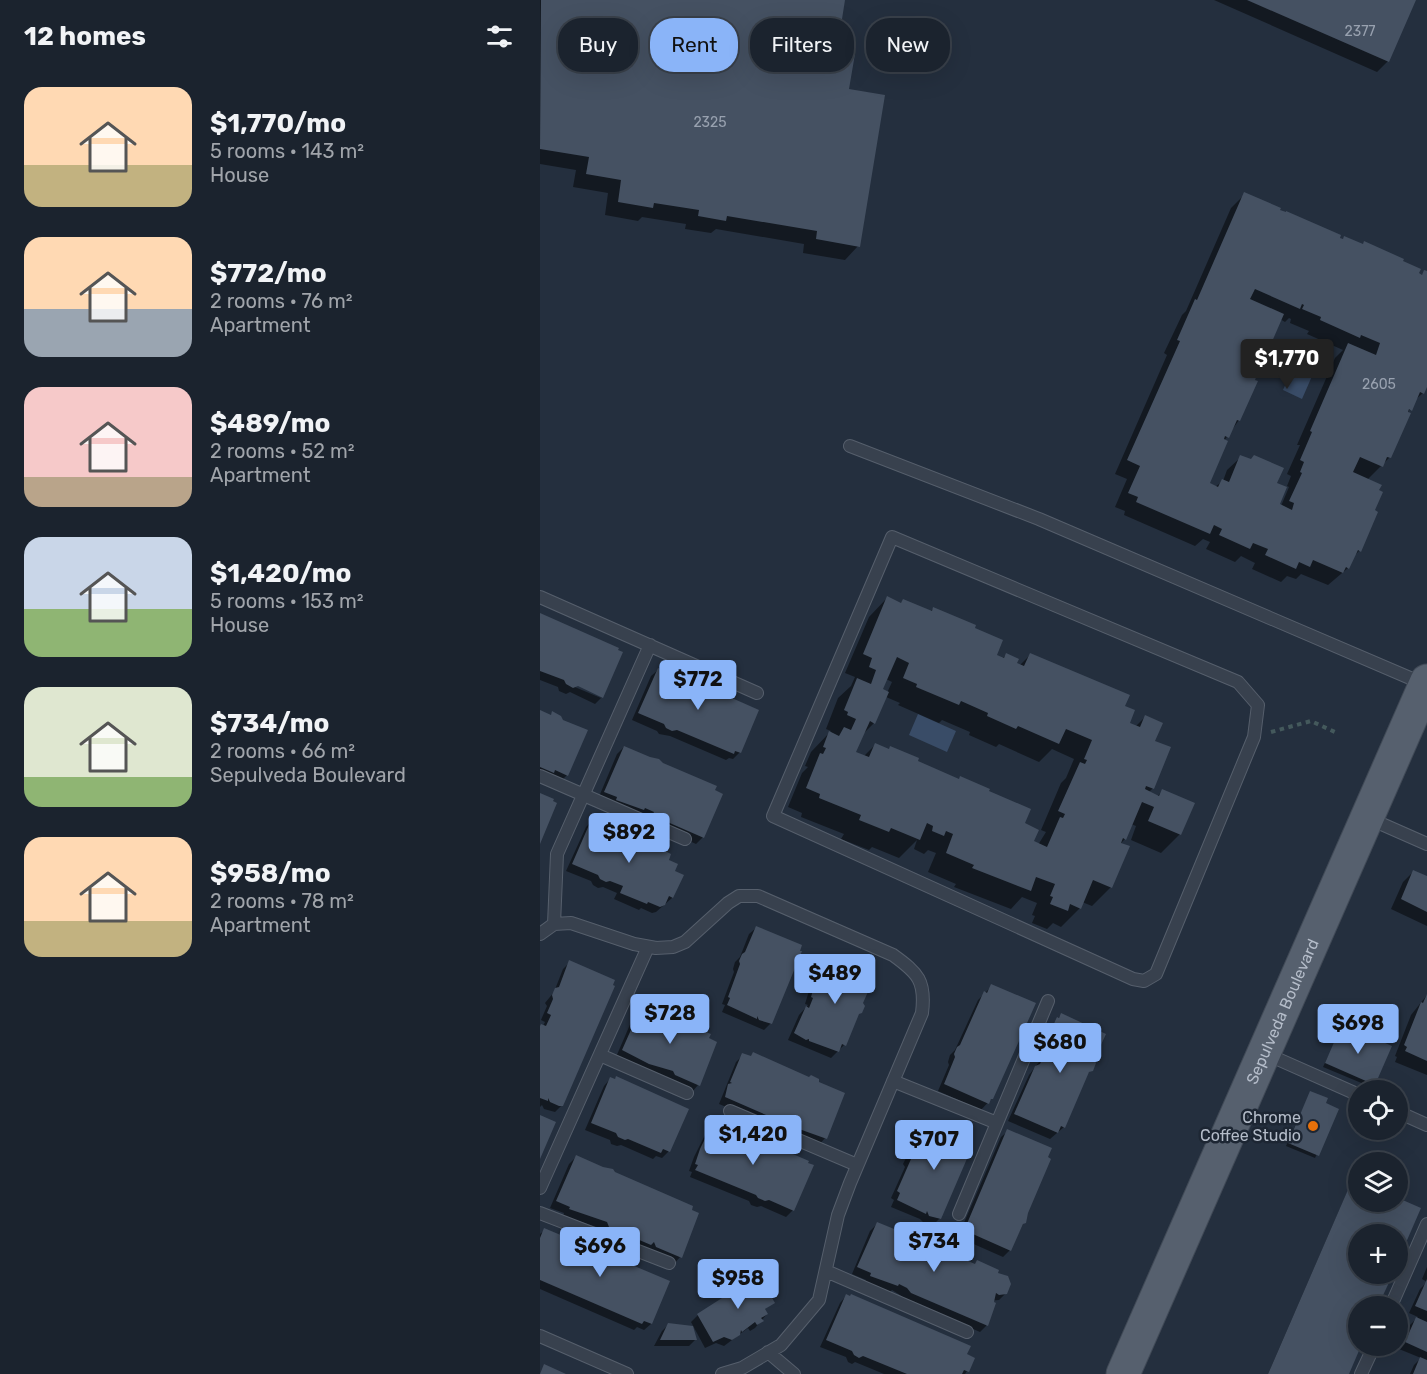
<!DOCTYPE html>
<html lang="en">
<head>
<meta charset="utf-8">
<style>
	:root { --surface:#1b232e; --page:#282f3a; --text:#f1f3f6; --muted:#a0a4aa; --line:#39404a; --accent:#8ab4f8 }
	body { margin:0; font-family:Rubik,sans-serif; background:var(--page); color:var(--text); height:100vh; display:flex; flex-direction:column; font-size:22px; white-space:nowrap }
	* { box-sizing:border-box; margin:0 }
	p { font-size:20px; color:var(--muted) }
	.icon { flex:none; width:33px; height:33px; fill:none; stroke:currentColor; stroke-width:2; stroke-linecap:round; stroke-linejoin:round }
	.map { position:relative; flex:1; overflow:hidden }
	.details { display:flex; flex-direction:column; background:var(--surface); width:540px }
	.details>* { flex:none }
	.banner { position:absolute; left:18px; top:18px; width:570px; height:54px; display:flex; gap:12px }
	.tools { position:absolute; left:808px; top:1080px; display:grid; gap:12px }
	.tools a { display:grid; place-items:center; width:60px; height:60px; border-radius:50%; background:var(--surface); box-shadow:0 6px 24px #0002,0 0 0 2px var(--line); font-size:30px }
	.price { position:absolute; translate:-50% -51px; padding:0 14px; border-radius:6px; background:var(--accent); color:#111; font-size:20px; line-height:39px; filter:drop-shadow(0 2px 3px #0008) }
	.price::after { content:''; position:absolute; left:50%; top:36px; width:18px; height:14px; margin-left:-9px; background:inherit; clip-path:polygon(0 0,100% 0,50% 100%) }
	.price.on { background:#222; color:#fff }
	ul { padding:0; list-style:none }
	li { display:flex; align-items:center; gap:18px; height:150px; padding:0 24px }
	li span { display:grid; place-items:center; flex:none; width:168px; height:120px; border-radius:18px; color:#555 }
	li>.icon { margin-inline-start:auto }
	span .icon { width:72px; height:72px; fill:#fffc; stroke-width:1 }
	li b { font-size:26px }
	h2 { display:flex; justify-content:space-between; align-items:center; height:72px; padding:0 24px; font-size:26px }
	.chip { padding:0 21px; border-radius:24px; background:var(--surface); box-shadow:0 6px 24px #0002,0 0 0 2px var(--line); font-size:21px; line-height:54px }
	.chip.on { background:var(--accent); color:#111 }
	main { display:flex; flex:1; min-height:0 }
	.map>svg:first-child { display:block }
	.water { fill:#394c67 }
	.shadow { fill:#0007; fill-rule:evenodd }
	.building { fill:#455162; fill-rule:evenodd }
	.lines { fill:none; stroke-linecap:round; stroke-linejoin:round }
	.lane-casing { stroke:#565f6c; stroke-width:14 }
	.primary-casing { stroke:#414a57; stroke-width:35 }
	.path { stroke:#44595c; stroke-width:4; stroke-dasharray:4.5 4.5; stroke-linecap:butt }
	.lane { stroke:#38414e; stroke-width:12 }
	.primary { stroke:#56606e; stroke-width:33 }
	.food-dot { fill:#e8710a; stroke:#1d2633; stroke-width:2 }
	.labels { text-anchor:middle; stroke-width:5; stroke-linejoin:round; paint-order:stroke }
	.number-label { font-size:14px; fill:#98a1af }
	.street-label { font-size:16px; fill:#b4bcc9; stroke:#1d2633 }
	.poi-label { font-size:16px; fill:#b4bcc9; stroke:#1d2633; text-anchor:end }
</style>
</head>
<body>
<main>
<section class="details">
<h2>12 homes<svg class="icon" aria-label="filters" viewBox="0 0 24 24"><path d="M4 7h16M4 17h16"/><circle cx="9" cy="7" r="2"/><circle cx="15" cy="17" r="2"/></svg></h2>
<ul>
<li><span style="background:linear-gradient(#ffd9b3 65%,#c2b280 0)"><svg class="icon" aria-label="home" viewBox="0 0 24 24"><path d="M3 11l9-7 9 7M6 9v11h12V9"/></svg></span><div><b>$1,770/mo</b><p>5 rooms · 143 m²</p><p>House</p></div></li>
<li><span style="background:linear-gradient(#ffd9b3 60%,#9aa5b1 0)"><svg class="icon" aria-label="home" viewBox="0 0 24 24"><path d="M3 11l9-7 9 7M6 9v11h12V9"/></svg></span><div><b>$772/mo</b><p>2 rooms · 76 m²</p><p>Apartment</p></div></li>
<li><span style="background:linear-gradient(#f6c9c9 75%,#b9a48a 0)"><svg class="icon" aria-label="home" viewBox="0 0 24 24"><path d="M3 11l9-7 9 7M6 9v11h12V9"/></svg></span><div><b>$489/mo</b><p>2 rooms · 52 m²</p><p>Apartment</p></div></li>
<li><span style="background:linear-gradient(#c9d6e8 60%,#8fb573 0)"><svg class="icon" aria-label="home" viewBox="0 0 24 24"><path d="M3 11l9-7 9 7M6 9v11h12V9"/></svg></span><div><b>$1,420/mo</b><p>5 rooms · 153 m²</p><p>House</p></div></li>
<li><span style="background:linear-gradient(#dfe7d0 75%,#8fb573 0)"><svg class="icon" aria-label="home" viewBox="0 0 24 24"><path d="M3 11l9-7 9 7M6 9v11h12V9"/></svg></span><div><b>$734/mo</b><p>2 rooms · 66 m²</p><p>Sepulveda Boulevard</p></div></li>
<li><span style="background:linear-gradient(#ffd9b3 70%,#c2b280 0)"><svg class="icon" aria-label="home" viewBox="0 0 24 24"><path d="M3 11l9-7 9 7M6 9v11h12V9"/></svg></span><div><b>$958/mo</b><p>2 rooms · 78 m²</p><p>Apartment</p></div></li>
</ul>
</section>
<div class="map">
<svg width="887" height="1374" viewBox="0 0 887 1374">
	<rect width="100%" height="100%" fill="#242f3e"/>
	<path class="water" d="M 761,349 L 780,358 L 762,399 L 743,390 Z
		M 378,714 L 416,731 L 407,752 L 369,735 Z"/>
	<path class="shadow" d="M 0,0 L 304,0 L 295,52 L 307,91 L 318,246 L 305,260 L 263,253 L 264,244 L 176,229 L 171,233 L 145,229 L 146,224 L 102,217 L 98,221 L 65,215 L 68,193 L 33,187 L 36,170 L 0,164 Z
		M 674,0 L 874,0 L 848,61 L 837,72 Z
		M 705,194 L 798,239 L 861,262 L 877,274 L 881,276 L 885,272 L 887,273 L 887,383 L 883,393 L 875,400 L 867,414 L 849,458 L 827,480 L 819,551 L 813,557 L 808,568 L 788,585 L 761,574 L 756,579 L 747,576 L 741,582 L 712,569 L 715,563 L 701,556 L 695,562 L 666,549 L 670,542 L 663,539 L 655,546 L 584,515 L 585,511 L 575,507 L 587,479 L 575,474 L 627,355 L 624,353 L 642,315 L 646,311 L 691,208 ZM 749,318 L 751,319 L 750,323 L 769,331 L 767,334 L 803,350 L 795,358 L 757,445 L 760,445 L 747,474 L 751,476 L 747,486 L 749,487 L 741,506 L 738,505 L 735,483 L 701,457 L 687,470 L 683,481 L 675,487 L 668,484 L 684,441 L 699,420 L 719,362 L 723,359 L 740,319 L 745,322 Z
		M 347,598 L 360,604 L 363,601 L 390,612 L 393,609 L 433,629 L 455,655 L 463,658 L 466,655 L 479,666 L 490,655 L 583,707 L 588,724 L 595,727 L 605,717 L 614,741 L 613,788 L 608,793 L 617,797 L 622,791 L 640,834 L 621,853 L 591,840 L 596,826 L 591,824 L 585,839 L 580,844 L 571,887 L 552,906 L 542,902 L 540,908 L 521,927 L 513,923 L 507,929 L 492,923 L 495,916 L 492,915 L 497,903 L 482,897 L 471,909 L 414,887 L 416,884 L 388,872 L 396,853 L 388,850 L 384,854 L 374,849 L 377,840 L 359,858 L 332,847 L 329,850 L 301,839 L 304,834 L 261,817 L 262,813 L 248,807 L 262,773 L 268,767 L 265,766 L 271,752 L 291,731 L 286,729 L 298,698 L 311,686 L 315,677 L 305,673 L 329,617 ZM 346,679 L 352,682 L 347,693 L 341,690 ZM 346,697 L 360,703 L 358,705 L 399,723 L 402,720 L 430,732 L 429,735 L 456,747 L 459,744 L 499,762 L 512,749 L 534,759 L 526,778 L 521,783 L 501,830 L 506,832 L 498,845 L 492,842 L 483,824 L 448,792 L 335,745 L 323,757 L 314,753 L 322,735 L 334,723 Z
		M 0,614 L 77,649 L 76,651 L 81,653 L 61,698 L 61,695 L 31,682 L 30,685 L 61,698 L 55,704 L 30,692 L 26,694 L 19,691 L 18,687 L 0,680 Z
		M 118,670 L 200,752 L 193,759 L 189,758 L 186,760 L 130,736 L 119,734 L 117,731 L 92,720 L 111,676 Z
		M 0,712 L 10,716 L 13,713 L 27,775 L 20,782 L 0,776 Z
		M 84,747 L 163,837 L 156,844 L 58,799 L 77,754 Z
		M 53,820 L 127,860 L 133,872 L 142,876 L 132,898 L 116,912 L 112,913 L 101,908 L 99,910 L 74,899 L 77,893 L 63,887 L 58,888 L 53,885 L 51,881 L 26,871 L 46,827 Z
		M 874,871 L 887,877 L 887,926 L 851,909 L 863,882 Z
		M 216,928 L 231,1023 L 224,1030 L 182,1012 L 185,1005 L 182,1004 L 194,972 L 193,969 L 195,962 L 200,957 L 209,934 Z
		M 290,958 L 316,1016 L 304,1045 L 291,1058 L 248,1040 L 259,1015 L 268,1005 L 265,1004 L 269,991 L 283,965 Z
		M 30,962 L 71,986 L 22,1105 L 15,1112 L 4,1109 L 2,1105 L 0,1107 L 0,1027 L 3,1026 L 5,1022 L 1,1020 L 7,1006 L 5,1003 L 14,992 L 23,969 Z
		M 452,986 L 452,1098 L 441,1110 L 398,1091 L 409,1065 L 408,1062 L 410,1055 L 415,1050 L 438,1000 Z
		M 887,995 L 887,1075 L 855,1062 L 857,1057 L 855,1056 L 871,1015 Z
		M 102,1006 L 138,1020 L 158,1085 L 152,1092 L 128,1082 L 126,1077 L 101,1070 L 76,1057 L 95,1013 Z
		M 521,1015 L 552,1060 L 551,1070 L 546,1075 L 524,1127 L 510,1139 L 468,1121 L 489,1075 L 499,1062 L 496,1061 L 502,1047 L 501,1047 L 511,1026 Z
		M 803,1026 L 834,1084 L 831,1087 L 783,1067 Z
		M 203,1055 L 210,1058 L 285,1138 L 279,1145 L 179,1104 L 196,1062 Z
		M 76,1078 L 147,1110 L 128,1152 L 122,1158 L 116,1156 L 113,1159 L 81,1145 L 77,1146 L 71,1144 L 70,1140 L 45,1130 L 64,1086 L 70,1079 L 74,1080 Z
		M 770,1093 L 784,1104 L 797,1110 L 775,1158 L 746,1146 Z
		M 175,1122 L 253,1210 L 246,1217 L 221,1206 L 217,1207 L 211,1205 L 209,1201 L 150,1177 L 152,1172 L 149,1171 L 154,1157 L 168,1129 Z
		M 387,1124 L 400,1218 L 393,1225 L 383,1222 L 380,1219 L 351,1207 L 354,1200 L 351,1198 L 365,1167 L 363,1164 L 366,1158 L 371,1152 L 380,1131 Z
		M 468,1131 L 487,1216 L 470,1250 L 463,1257 L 420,1238 L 422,1233 L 420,1232 L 461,1137 Z
		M 36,1157 L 140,1257 L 134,1264 L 62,1233 L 60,1228 L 23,1216 L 24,1213 L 10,1208 L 29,1164 Z
		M 814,1180 L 819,1182 L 819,1202 L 858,1202 L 858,1200 L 879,1209 L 858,1257 L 858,1234 L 819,1234 L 819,1274 L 851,1274 L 837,1306 L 819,1306 L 820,1346 L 807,1374 L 728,1374 L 811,1183 Z
		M 337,1224 L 456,1274 L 466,1293 L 459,1300 L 447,1301 L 454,1304 L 446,1326 L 440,1332 L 364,1299 L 360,1295 L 352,1290 L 350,1292 L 325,1282 L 326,1280 L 312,1274 L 330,1231 Z
		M 5,1230 L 128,1282 L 111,1324 L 104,1330 L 97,1327 L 94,1330 L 0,1289 L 0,1234 Z
		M 887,1267 L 887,1282 L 882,1279 Z
		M 887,1282 L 887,1374 L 870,1374 L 874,1365 L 881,1358 L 859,1349 L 869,1326 L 878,1317 L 869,1313 L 880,1289 Z
		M 199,1288 L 226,1291 L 233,1302 L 224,1310 L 227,1314 L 215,1328 L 210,1331 L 208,1328 L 184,1346 L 176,1343 L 165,1348 L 151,1322 L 158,1315 Z
		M 306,1296 L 433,1359 L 427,1371 L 425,1374 L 344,1374 L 315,1362 L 312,1364 L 308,1362 L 306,1357 L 280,1347 L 300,1303 Z
		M 129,1324 L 155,1340 L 149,1346 L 114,1346 L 122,1331 Z"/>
	<path class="building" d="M 1,0 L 305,0 L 297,51 L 315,54 L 309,89 L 345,95 L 320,247 L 276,239 L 277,231 L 187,216 L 186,221 L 158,216 L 159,210 L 114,203 L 113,208 L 78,202 L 81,180 L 46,174 L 49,157 L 0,149 Z
		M 707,0 L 876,0 L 849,62 Z
		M 704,192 L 741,208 L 740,210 L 746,212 L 746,211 L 801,235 L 800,238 L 803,239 L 804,236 L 823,244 L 824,241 L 864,259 L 863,261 L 881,269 L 879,273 L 882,275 L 884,270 L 887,271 L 887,387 L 884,394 L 880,392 L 872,411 L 869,409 L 868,412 L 871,413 L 851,458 L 847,457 L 843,467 L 820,457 L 813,472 L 842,485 L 839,490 L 843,492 L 835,510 L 838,512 L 821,552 L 818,550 L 809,569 L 806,567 L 803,573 L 773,560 L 770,567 L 759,562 L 756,569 L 725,555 L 728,549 L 713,543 L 710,549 L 679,535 L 682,529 L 674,525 L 670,534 L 596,502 L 598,497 L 588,493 L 600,466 L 587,460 L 640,341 L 637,340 L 655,299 L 657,300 ZM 715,289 L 760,309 L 762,304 L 764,305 L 762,309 L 781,317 L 780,320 L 820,338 L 821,335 L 840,343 L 836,355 L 808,343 L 770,431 L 772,432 L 760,460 L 764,462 L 760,472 L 762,473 L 749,501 L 754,503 L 752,510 L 740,504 L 747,487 L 737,483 L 744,468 L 714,455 L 711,459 L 700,455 L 689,482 L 682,479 L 678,487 L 670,483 L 688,441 L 684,439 L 685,436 L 689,438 L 697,420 L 700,421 L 718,381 L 715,380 L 722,362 L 718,360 L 720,357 L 724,360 L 744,314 L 710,299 Z
		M 347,596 L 361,603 L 363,599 L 392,611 L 393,607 L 436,625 L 435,628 L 463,640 L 457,655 L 464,658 L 466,653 L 479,659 L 477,663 L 484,666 L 490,653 L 590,695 L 585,706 L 595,710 L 590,723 L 600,727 L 605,715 L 623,723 L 615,741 L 631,747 L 614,789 L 606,786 L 605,789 L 619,796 L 622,789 L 655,803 L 641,835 L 608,821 L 614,807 L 602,802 L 586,840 L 583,838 L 581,843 L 590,846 L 572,888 L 553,880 L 541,909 L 530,904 L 528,911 L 510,904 L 513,897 L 510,896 L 515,884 L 496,877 L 491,891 L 432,868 L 434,865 L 406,853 L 413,834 L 406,831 L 404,836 L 392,831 L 393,826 L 387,823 L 380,840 L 351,828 L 349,832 L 319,820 L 321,815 L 279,798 L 280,794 L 266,788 L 280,753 L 283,754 L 286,748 L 283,747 L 289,731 L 299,736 L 304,727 L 311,730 L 316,719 L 307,715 L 308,712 L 304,710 L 317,678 L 331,684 L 336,670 L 329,667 L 332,658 L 323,654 ZM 357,657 L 369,663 L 363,678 L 377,684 L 376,687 L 419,705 L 421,701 L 448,713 L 447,716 L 476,729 L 478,726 L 519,744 L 526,729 L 552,740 L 544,759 L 547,760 L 545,764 L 540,762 L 518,811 L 525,814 L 523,818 L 520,817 L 507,847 L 494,841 L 499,830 L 485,823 L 491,809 L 449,791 L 450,789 L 420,776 L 419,779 L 378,761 L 379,758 L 350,746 L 349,749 L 335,743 L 329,757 L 316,752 L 330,721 L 335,724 L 349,692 L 343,689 Z
		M 0,613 L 79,648 L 78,650 L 83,652 L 63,698 L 38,686 L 33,688 L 26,684 L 24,680 L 0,671 Z
		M 118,668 L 123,670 L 124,668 L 219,710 L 201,753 L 195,751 L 194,754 L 137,730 L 132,731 L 126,728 L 124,724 L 98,713 Z
		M 0,710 L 11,715 L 12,711 L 21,716 L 23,720 L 48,730 L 28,776 L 15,770 L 14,773 L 0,767 Z
		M 84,746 L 110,757 L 119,759 L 123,763 L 177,786 L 175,790 L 183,794 L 164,838 L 116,817 L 113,814 L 114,812 L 105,808 L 104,810 L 76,800 L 77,797 L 64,792 Z
		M 0,793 L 14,799 L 13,801 L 17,803 L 0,844 Z
		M 52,818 L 57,820 L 58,819 L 131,854 L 129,860 L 138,864 L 135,871 L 144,875 L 133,898 L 129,896 L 125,905 L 120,907 L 108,902 L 107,904 L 80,893 L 83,886 L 70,881 L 66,882 L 60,879 L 58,875 L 32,864 Z
		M 873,870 L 887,876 L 887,912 L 861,899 Z
		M 216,926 L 262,945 L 260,951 L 262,951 L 232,1024 L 219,1020 L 217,1016 L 217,1019 L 187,1005 L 190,998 L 188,997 L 200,964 L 199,961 L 202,954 L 205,952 Z
		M 289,956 L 335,976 L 323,1003 L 325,1006 L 322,1013 L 319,1014 L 306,1046 L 302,1044 L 299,1052 L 269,1041 L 269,1039 L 266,1040 L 254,1033 L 266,1006 L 269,1008 L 273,998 L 271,997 L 275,983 Z
		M 29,960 L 75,980 L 73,985 L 75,986 L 23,1106 L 19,1106 L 10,1102 L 8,1098 L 8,1101 L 0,1098 L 0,1026 L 1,1024 L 6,1026 L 11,1015 L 7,1013 L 13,999 L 12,995 L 15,988 L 19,987 Z
		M 451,984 L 496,1003 L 453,1099 L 451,1099 L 449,1104 L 404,1084 L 415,1057 L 414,1054 L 417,1047 L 420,1045 L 444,991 L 447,993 Z
		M 887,994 L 887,1061 L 865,1051 L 867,1047 L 864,1045 L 881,1002 L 883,1003 Z
		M 102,1005 L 128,1016 L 132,1015 L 141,1022 L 171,1034 L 169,1038 L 177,1042 L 160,1086 L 135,1075 L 133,1071 L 109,1064 L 82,1050 Z
		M 521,1013 L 566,1034 L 554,1060 L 556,1063 L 553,1071 L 549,1072 L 525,1128 L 521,1126 L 518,1133 L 474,1114 L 495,1066 L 500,1064 L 504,1055 L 502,1054 L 508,1040 L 506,1040 L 517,1017 L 519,1018 Z
		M 802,1024 L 852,1046 L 835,1085 L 785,1063 Z
		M 213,1052 L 269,1077 L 271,1075 L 279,1079 L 279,1082 L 305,1093 L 287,1139 L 259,1129 L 237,1116 L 233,1118 L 185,1097 L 188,1084 L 192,1083 L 190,1082 L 202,1053 L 211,1056 Z
		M 76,1076 L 149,1109 L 130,1152 L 123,1149 L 121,1153 L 88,1139 L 85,1140 L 78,1137 L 76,1133 L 51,1123 L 70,1077 L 75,1079 Z
		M 770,1091 L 788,1098 L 786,1103 L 799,1109 L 779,1156 L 748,1143 Z
		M 0,1115 L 16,1122 L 0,1159 Z
		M 174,1120 L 269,1161 L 268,1163 L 274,1165 L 254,1211 L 229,1200 L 225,1201 L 218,1198 L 216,1195 L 155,1170 L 158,1165 L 155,1164 L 160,1149 Z
		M 387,1122 L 432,1141 L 430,1146 L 432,1147 L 401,1219 L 389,1216 L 387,1211 L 386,1214 L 357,1200 L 360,1193 L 357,1191 L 371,1159 L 369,1156 L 372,1149 L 376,1147 Z
		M 467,1129 L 512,1148 L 508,1157 L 511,1159 L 488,1213 L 486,1223 L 483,1224 L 471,1251 L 426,1231 L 428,1226 L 426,1226 Z
		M 36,1155 L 63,1167 L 73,1169 L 75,1172 L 153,1206 L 152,1210 L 159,1213 L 142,1258 L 116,1247 L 114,1242 L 111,1245 L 69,1227 L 67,1222 L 29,1209 L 30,1207 L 16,1201 Z
		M 813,1178 L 819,1181 L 819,1202 L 858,1202 L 858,1198 L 881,1208 L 858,1261 L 858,1234 L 819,1234 L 819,1274 L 853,1274 L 838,1306 L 819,1306 L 819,1346 L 821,1346 L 809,1374 L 728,1374 Z
		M 337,1222 L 364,1233 L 375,1235 L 377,1239 L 435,1264 L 437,1260 L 459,1270 L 458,1273 L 468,1276 L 471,1284 L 467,1294 L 459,1295 L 456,1293 L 454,1302 L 456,1303 L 448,1326 L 371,1293 L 367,1288 L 359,1284 L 358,1286 L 330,1276 L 331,1273 L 317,1267 Z
		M 4,1228 L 130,1281 L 112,1324 L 104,1321 L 102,1324 L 0,1280 L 0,1238 Z
		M 218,1274 L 224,1275 L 229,1285 L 228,1291 L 235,1303 L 225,1309 L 228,1314 L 221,1318 L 224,1321 L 217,1325 L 215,1322 L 202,1332 L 201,1330 L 200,1335 L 192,1340 L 184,1337 L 173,1342 L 157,1314 L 193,1291 L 199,1289 L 198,1287 Z
		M 887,1279 L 887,1311 L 875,1306 Z
		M 306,1294 L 310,1296 L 311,1294 L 431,1346 L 427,1354 L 435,1358 L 429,1372 L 424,1370 L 422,1374 L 367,1374 L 323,1356 L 319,1358 L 314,1355 L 312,1351 L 286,1340 Z
		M 876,1317 L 887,1322 L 887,1352 L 865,1342 Z
		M 128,1323 L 153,1326 L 157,1340 L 120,1340 Z
		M 880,1357 L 887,1360 L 887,1374 L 873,1374 Z
		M 4,1364 L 26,1374 L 0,1374 Z"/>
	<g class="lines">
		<defs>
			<path id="lane" d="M 310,446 L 499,519 L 884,684
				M 352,537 L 698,682 L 718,705 L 714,737 L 616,974 L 604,981 L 593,979 L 233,816 Z
				M 0,597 L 217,693
				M 0,776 L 145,839
				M 828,818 L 887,844
				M 14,924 L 17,854 L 110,645
				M 0,934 L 14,924 L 31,923 L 94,944 L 116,948 L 133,947 L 145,942 L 188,903 L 199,896 L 218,896 L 353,955 C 378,973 386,981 382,1013 L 310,1183 L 298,1215 L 279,1300 L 241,1345 L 202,1368 L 182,1374
				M 724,1053 L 819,1095
				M 60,1055 L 147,1093
				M 353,1081 L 457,1123
				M 190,1111 L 317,1165
				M 858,1112 L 887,1125
				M 0,1188 L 108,947
				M 0,1213 L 129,1263
				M 419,1214 L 508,1001
				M 286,1271 L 427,1332
				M 851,1306 L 887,1224
				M 0,1336 L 87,1374
				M 228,1352 L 254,1374
				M 821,1374 L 834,1346"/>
			<g id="primary">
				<path id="s1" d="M 583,1374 L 887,681"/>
			</g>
		</defs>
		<use href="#lane" class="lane-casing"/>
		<use href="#primary" class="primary-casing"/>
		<path class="path" d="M 731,732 L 771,721 L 795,732"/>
		<use href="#lane" class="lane"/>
		<use href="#primary" class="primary"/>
	</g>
	<circle class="food-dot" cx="773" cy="1126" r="6"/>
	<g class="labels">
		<g class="number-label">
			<text x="820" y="36">2377</text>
			<text x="170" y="127">2325</text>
			<text x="839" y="389">2605</text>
		</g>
		<g class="street-label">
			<text dy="6" stroke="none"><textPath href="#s1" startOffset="396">Sepulveda Boulevard</textPath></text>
		</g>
		<g class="poi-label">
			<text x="761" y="1123">Chrome<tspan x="761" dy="18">Coffee Studio</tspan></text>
		</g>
	</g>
</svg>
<div class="tools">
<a><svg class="icon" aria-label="locate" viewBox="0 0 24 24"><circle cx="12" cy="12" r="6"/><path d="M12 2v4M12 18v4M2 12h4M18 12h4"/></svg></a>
<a><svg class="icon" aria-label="layers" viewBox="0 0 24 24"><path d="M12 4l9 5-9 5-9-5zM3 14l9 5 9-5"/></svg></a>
<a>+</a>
<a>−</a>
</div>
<b class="price on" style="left:747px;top:390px">$1,770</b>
<b class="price" style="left:158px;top:711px">$772</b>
<b class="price" style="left:89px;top:864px">$892</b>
<b class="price" style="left:295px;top:1005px">$489</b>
<b class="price" style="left:130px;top:1045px">$728</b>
<b class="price" style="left:818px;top:1055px">$698</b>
<b class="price" style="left:520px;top:1074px">$680</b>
<b class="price" style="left:213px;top:1166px">$1,420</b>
<b class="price" style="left:394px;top:1171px">$707</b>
<b class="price" style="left:394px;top:1273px">$734</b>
<b class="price" style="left:60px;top:1278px">$696</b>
<b class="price" style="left:198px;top:1310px">$958</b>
<div class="banner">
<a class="chip">Buy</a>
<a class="chip on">Rent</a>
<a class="chip">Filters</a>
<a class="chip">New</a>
</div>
</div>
</main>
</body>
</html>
